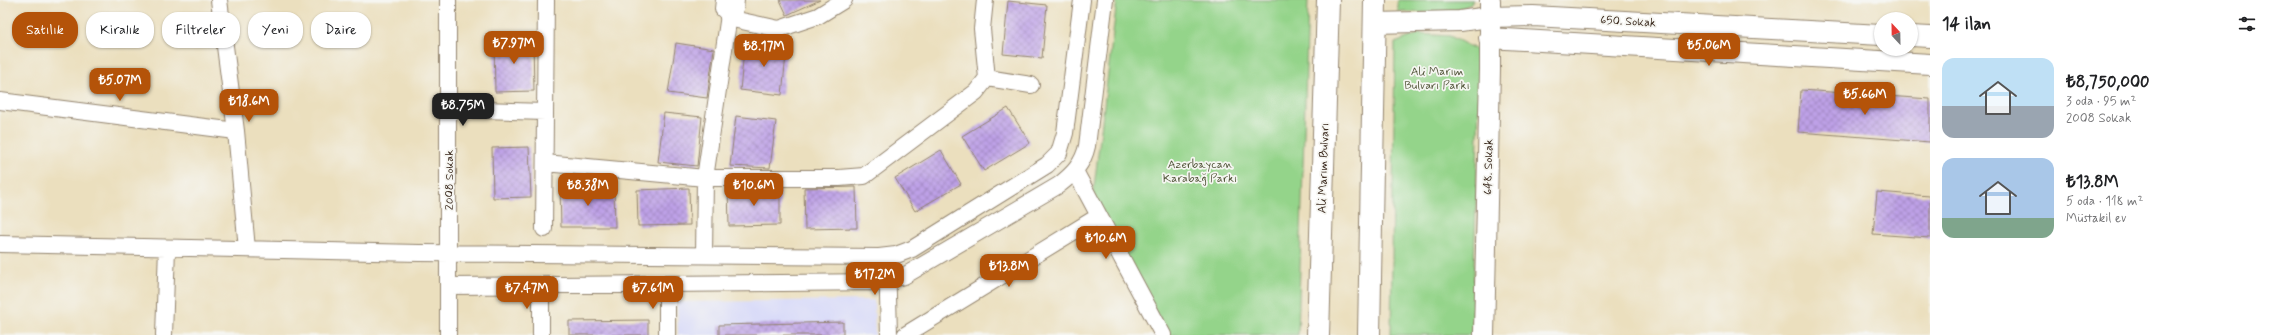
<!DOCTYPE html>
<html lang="tr">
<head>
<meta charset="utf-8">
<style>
	:root { --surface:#fff; --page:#f6f6f6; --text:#202124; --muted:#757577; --accent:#b45309 }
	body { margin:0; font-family:Mynerve,sans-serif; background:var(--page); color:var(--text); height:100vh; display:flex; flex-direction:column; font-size:15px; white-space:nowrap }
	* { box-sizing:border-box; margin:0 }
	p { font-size:13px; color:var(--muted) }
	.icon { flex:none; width:22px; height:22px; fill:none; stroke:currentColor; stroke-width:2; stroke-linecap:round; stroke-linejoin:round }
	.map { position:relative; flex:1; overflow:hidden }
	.drawer { display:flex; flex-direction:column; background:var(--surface); width:340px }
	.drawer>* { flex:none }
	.top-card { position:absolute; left:12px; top:12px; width:380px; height:36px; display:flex; gap:8px }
	.needle { width:26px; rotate:338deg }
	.buttons { position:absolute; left:1874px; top:12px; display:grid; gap:8px }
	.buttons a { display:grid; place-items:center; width:44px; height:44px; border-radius:50%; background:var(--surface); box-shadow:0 1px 3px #0004; font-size:20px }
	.price { position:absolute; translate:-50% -34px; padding:0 9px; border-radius:8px; background:var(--accent); color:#fff; font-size:13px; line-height:26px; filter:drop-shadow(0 1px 2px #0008) }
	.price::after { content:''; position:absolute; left:50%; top:24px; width:12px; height:9px; margin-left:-6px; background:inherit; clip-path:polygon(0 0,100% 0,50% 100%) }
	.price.active { background:#222; color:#fff }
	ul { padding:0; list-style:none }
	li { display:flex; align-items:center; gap:12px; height:100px; padding:0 12px }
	li span { display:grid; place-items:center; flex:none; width:112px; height:80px; border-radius:12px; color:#555 }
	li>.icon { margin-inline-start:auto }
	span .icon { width:48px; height:48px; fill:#fffc; stroke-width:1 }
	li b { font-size:17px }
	h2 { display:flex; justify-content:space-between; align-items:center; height:48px; padding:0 12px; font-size:17px }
	.tag { padding:0 14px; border-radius:16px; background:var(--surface); box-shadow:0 1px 3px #0004; font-size:14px; line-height:36px }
	.tag.active { background:var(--accent); color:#fff }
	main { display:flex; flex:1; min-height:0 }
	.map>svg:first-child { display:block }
	.built { fill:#d6d8f9 }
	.green { fill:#94d48a; stroke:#687f54 }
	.building { fill:url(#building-cross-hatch) }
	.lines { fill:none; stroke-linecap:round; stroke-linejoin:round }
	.minor-casing { stroke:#93846e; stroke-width:18 }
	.tertiary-casing { stroke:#93846e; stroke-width:22 }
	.primary-casing { stroke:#93846e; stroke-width:24 }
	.minor { stroke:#fff; stroke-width:16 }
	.tertiary { stroke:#fff; stroke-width:20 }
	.primary { stroke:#fff; stroke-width:22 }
	.labels { text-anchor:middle; stroke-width:3.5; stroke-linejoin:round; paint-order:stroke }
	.street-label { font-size:12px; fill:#3b2a1e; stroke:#f6f6f2 }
	.park-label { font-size:12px; fill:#515439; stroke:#f6f6f2 }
</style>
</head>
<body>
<main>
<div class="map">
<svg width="1930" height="335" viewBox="0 0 1930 335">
	<defs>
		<pattern id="building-cross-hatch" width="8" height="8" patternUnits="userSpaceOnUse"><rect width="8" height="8" fill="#bea1e7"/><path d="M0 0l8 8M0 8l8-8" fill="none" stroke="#9c83bb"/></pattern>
	</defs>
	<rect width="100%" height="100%" fill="#f6f6f2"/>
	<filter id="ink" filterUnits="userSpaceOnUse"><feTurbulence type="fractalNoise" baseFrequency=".025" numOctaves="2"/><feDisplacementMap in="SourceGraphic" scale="8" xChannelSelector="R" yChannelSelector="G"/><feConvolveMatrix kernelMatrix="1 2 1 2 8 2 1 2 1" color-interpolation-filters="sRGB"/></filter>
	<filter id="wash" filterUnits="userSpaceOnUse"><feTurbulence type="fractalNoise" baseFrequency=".012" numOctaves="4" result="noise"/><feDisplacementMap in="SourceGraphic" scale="16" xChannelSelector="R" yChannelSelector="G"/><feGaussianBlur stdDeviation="0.9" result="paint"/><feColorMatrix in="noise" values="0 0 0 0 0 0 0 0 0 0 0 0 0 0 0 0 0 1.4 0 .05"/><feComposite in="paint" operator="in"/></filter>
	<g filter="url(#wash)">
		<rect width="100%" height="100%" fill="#ebdfbe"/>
		<path class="built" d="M 874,300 L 875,335 L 678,335 L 677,302 Z"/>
		<path class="green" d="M 1117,0 L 1308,0 L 1298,335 L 1168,335 L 1093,195 Z
			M 1398,0 L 1473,0 L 1471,4 L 1450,13 L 1398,12 Z
			M 1418,34 L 1450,36 L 1475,49 L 1480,69 L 1472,335 L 1391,335 L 1395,43 Z"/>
		<g id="blocks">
			<path class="building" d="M 780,0 L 820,0 L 787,15 Z
				M 1008,1 L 1047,5 L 1042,58 L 1003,54 Z
				M 494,39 L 533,39 L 534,91 L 495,92 Z
				M 745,41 L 787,45 L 782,95 L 740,90 Z
				M 676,43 L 714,49 L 707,98 L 668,93 Z
				M 1801,90 L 1930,99 L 1930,142 L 1798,132 Z
				M 1008,108 L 1030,143 L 984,171 L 962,136 Z
				M 664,113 L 702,117 L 697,166 L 658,162 Z
				M 736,116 L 776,121 L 770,168 L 730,166 Z
				M 529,147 L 531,197 L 493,198 L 492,148 Z
				M 941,150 L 961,184 L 915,211 L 895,178 Z
				M 614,187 L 615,227 L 561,227 L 560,188 Z
				M 856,187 L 857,228 L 805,229 L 804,188 Z
				M 689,188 L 690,225 L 638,226 L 637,190 Z
				M 728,188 L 780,188 L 780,225 L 729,226 Z
				M 1877,192 L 1930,196 L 1930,238 L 1873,234 Z
				M 648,320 L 648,335 L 569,335 L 569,321 Z
				M 843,322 L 843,335 L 719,335 L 719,325 Z"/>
		</g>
	</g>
	<g filter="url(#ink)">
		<use href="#blocks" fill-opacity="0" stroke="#93846e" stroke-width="1"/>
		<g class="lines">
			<defs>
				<path id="minor" d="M 219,0 L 236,131 L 247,249
					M 448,0 L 448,335
					M 724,0 L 723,9 L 729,15
					M 728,18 L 779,29 L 818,16 L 844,0
					M 987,78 L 1031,85
					M 0,101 L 236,131
					M 449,109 L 545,112
					M 545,163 L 705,178 L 839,178 L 864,176 L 976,92 L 987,78 L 982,29 L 985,0
					M 1075,171 L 1163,335
					M 544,229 L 546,0
					M 0,244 L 419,253 L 879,257 L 896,255 L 912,249 L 1047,165 L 1059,153 L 1065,133 L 1082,0
					M 704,255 L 705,178 L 729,15 L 735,9 L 736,0
					M 887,257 L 889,335
					M 667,284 L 667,335
					M 541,285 L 541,335
					M 448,286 L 880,282 L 904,276 L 1059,185 C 1073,174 1083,164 1087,146 L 1105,0
					M 164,335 L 167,248
					M 905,335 L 1099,216"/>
				<path id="tertiary" d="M 1374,23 L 1460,21 L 1489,17 L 1533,16 L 1881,35
					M 1911,36 L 1930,37
					M 1489,38 L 1930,64
					M 1484,335 L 1490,70 L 1490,0"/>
				<path id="primary" d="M 1318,335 L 1328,0
					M 1369,335 L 1375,0"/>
			</defs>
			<use href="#minor" class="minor-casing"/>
			<use href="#tertiary" class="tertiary-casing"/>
			<use href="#primary" class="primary-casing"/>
			<use href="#minor" class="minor"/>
			<use href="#tertiary" class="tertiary"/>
			<use href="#primary" class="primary"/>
		</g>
	</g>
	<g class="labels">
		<g class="street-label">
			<text transform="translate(1628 21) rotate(3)" y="4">650. Sokak</text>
			<text transform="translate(1488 167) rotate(-89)" y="4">648. Sokak</text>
			<text transform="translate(1323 168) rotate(-88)" y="4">Ali Marım Bulvarı</text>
			<text transform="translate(449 180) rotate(-90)" y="4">2008 Sokak</text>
		</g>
		<g class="park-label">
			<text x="1437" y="75">Ali Marım<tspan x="1437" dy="14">Bulvarı Parkı</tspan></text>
			<text x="1200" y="168">Azerbaycan<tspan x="1200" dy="14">Karabağ Parkı</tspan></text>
		</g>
	</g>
</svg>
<div class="buttons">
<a><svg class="needle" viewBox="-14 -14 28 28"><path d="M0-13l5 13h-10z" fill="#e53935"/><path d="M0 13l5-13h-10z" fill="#757577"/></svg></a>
</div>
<b class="price" style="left:514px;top:65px">₺7.97M</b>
<b class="price" style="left:1709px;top:67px">₺5.06M</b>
<b class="price" style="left:764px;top:68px">₺8.17M</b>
<b class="price" style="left:120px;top:102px">₺5.07M</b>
<b class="price" style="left:1865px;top:116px">₺5.66M</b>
<b class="price" style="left:249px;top:123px">₺18.6M</b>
<b class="price active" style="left:463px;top:127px">₺8.75M</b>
<b class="price" style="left:588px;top:207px">₺8.38M</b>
<b class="price" style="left:754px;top:207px">₺10.6M</b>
<b class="price" style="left:1106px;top:260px">₺10.6M</b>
<b class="price" style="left:1009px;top:288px">₺13.8M</b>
<b class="price" style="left:875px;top:296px">₺17.2M</b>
<b class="price" style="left:527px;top:310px">₺7.47M</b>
<b class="price" style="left:653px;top:310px">₺7.61M</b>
<div class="top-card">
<a class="tag active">Satılık</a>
<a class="tag">Kiralık</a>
<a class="tag">Filtreler</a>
<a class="tag">Yeni</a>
<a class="tag">Daire</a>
</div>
</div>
<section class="drawer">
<h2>14 ilan<svg class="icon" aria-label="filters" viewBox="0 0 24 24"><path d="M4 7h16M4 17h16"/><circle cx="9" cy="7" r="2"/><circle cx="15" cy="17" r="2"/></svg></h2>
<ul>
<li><span style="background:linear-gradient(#bfe0f5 60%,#9aa5b1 0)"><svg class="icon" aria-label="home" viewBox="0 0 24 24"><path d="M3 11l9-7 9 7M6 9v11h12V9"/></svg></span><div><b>₺8,750,000</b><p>3 oda · 95 m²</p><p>2008 Sokak</p></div></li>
<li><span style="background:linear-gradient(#a9c7e8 75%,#7fa58c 0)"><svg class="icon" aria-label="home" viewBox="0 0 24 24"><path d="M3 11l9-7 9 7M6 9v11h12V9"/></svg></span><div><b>₺13.8M</b><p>5 oda · 118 m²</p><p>Müstakil ev</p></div></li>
</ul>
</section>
</main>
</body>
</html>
